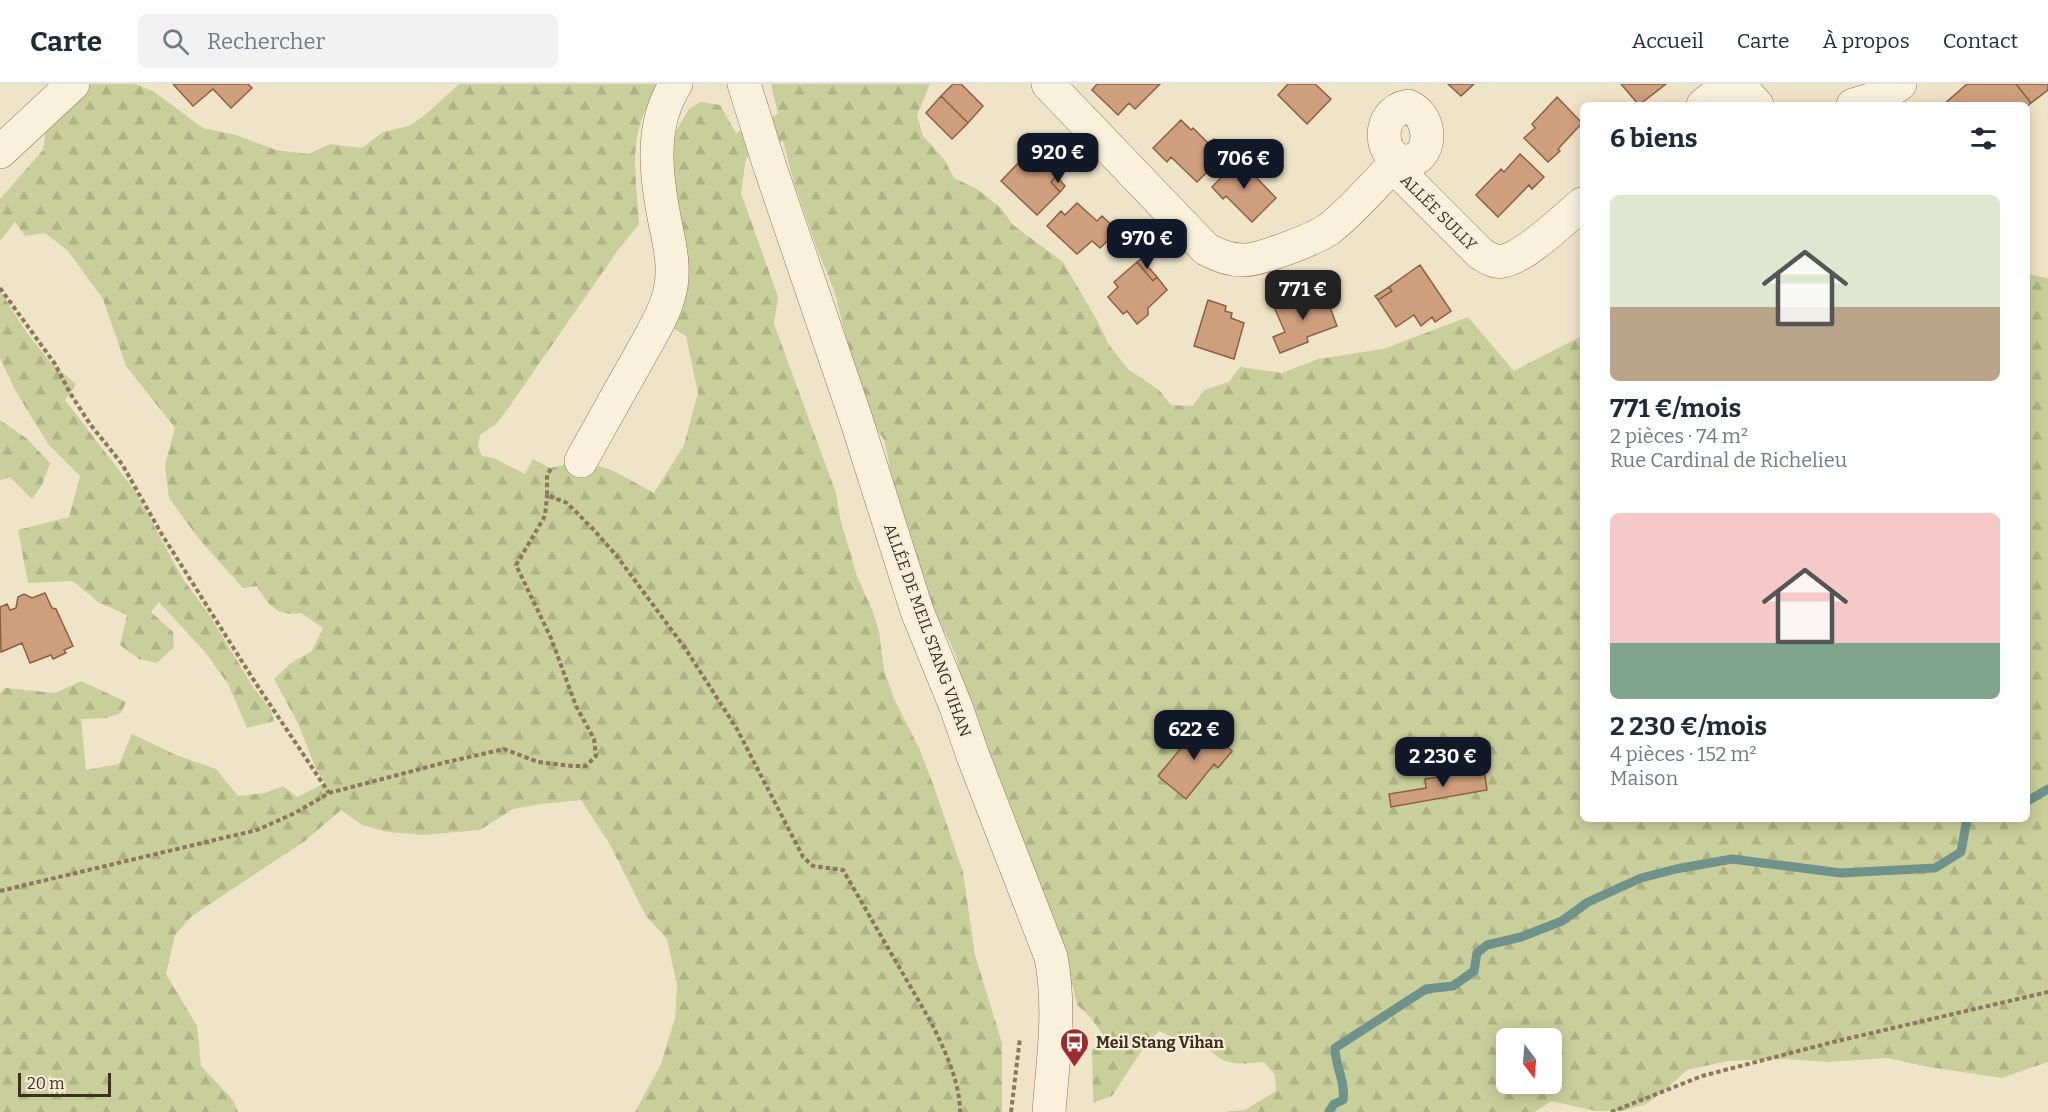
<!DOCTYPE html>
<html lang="fr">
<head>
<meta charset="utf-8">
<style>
	:root { --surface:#fff; --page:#f2f2f3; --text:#1f2937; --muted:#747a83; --line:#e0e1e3; --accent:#111827 }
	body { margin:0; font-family:Bitter,serif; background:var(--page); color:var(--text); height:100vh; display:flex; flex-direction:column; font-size:22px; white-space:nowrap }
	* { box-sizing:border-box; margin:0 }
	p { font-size:20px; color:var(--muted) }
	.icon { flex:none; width:33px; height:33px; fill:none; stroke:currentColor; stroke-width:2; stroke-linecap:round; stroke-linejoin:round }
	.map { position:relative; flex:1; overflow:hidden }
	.panel { position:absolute; left:1580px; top:18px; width:450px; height:720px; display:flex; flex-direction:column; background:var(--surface); border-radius:9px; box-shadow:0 3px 15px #0003 }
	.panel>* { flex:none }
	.needle { width:39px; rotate:164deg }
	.buttons { position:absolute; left:1496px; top:944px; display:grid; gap:12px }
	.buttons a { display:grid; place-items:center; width:66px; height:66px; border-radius:9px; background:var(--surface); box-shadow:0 3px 15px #0003; font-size:30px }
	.scale { position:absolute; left:18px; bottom:15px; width:93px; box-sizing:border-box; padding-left:6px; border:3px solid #3d2e20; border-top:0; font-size:16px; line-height:21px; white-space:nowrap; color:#3d2e20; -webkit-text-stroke:4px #f7eed8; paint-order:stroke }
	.price { position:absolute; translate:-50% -51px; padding:0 14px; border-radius:12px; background:var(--accent); color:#fff; font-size:20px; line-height:39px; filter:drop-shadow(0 2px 3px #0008) }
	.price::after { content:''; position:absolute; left:50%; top:36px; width:18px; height:14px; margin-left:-9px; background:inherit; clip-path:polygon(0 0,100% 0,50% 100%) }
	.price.current { background:#222; color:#fff }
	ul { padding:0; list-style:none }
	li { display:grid; align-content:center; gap:12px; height:318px; padding:0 30px }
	li span { display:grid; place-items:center; height:186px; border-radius:9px; color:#555 }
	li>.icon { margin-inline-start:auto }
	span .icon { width:108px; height:108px; fill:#fffc; stroke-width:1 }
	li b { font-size:26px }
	h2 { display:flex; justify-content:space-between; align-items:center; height:72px; padding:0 30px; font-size:26px }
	header { display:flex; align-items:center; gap:36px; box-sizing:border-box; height:84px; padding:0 30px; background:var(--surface); border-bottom:2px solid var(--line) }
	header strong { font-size:28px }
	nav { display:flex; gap:33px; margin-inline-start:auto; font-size:21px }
	.search { width:420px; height:54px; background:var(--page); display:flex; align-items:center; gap:15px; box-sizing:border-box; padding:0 21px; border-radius:9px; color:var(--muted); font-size:22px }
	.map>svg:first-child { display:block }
	.forest { fill:url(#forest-firs); fill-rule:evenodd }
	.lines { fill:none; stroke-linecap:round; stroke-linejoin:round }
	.stream { stroke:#6f938a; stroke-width:9 }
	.building { fill:#cf9f7d; stroke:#8d5f41; stroke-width:1.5 }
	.minor-casing { stroke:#8d765c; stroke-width:34 }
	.path { stroke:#8d765c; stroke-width:4; stroke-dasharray:4.5 3; stroke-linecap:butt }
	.minor { stroke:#faf1dc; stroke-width:33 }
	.labels { text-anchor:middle; stroke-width:4.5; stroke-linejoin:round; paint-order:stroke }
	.street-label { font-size:16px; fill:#3d2e20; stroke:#f7eed8 }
	.poi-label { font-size:16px; font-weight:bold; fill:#3d2e20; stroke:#f7eed8; text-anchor:start }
</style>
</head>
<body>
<header>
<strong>Carte</strong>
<div class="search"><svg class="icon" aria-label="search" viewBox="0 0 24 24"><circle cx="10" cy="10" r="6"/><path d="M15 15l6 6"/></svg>Rechercher</div>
<nav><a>Accueil</a><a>Carte</a><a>À propos</a><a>Contact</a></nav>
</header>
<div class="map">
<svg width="2048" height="1028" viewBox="0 0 2048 1028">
	<defs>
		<pattern id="forest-firs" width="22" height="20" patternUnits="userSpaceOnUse" patternTransform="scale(1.5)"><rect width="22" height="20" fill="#c9cf9b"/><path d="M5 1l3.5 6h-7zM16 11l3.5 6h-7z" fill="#aeb285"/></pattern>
	</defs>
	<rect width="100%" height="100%" fill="#f0e4c8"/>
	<path class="forest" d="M 89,0 L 135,0 L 153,7 L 203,44 L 236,51 L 276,66 L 308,70 L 330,60 L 362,64 L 383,48 L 409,42 L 424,32 L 459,0 L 663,0 C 625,42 636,89 639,140 L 618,166 L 507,326 L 496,340 L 480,351 L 478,363 L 482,372 L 493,374 L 525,390 L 533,375 L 550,384 L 581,377 L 612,386 L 654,409 L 684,361 L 698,309 L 686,252 L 671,243 L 667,78 L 676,47 L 689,25 L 700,18 L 720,21 L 736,49 L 778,30 L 771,0 L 930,0 L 917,31 L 923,52 L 944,75 L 954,94 L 977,105 L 1001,124 L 1013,141 L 1063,178 L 1098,238 L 1109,261 L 1128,285 L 1159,306 L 1171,321 L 1193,322 L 1204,306 L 1229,298 L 1240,283 L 1282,289 L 1318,275 L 1383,265 L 1468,233 L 1514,287 L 1582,252 L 1582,735 L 2026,735 L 2027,190 L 2048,194 L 2048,978 L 2002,994 L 1929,983 L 1887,974 L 1829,978 L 1784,975 L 1727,977 L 1687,986 L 1665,1006 L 1645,1021 L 1621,1027 L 1596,1027 L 1551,1017 L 1535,1028 L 1225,1028 L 1245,1026 L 1276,1007 L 1275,991 L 1264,978 C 1230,981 1226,982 1200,958 L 1188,961 L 1159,947 L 1144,963 L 1112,1012 L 1093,1019 L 1092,966 L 1103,951 L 1091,934 L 1077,921 L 1073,903 L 972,638 L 955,569 L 937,532 L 891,415 L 889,378 L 884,356 L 864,326 L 834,206 L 816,162 L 794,99 L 783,57 L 746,74 L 741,109 L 778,213 L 774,240 L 836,409 L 840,434 L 857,492 L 873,528 L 879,548 L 884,586 L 894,615 L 919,664 L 933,700 L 963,788 L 975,871 L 1002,959 L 1002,1028 L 635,1028 L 661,980 L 675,934 L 677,901 L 667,855 L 646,832 L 609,759 L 581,716 L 541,720 L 513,725 L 480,746 L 422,751 L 388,748 L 362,741 L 341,726 L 305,757 L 192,832 L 175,851 L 166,890 L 197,942 L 201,982 L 233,1016 L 238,1028 L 0,1028 L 0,609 L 5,604 L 55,609 L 81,597 L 126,618 L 121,629 L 106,634 L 81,635 L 86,686 L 119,680 L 132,650 L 176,671 L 216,685 L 238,712 L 265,709 L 283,702 L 297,713 L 325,699 L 316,685 L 298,639 L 274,595 L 291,579 L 312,567 L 323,544 L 301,529 C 277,533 268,521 257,502 L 243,504 L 199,455 L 169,414 L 165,381 L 175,344 L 126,282 L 103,215 L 68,167 L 45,149 L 25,152 L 15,138 L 0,157 L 0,115 L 43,66 L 46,44 ZM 1506,954 L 1551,954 L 1551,999 L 1506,999 Z
		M 0,207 L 27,249 L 51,279 L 76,300 L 65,316 L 135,407 L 183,495 L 210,532 L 253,603 L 271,626 L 274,637 L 247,644 L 228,600 L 205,568 L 159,518 L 151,528 L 173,548 L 174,563 L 157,579 L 139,575 L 120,561 L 127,531 L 98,518 L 73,497 L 28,499 L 18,446 L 69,433 L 80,392 L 48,360 L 15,306 L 0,274 Z
		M 0,336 L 26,354 L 50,379 L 42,401 L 32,415 L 10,393 L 0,396 Z"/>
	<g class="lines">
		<path class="stream" d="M 2026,718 L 2048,705
			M 1329,1028 L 1334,1020 L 1343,1016 C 1346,998 1335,982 1335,964 L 1426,905 L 1453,902 L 1474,887 L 1477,869 L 1487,861 L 1521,853 L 1562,837 L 1588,818 L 1641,794 L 1676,785 L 1732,775 L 1841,789 L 1935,784 L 1961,768 L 1967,735"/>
	</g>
	<path class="building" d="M 173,0 L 248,0 L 252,4 L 231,24 L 213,5 L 193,22 Z
		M 953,0 L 961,0 L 983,22 L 968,39 L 941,12 Z
		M 1097,0 L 1160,0 L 1135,25 L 1129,19 L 1118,31 L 1092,6 Z
		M 1288,0 L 1315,0 L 1331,15 L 1307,40 L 1278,11 Z
		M 1448,0 L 1474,0 L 1461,12 Z
		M 1621,0 L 1666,0 L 1639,21 Z
		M 1967,0 L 2016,0 L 2031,19 L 2026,23 L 2026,21 L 1943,21 Z
		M 2016,0 L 2048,0 L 2048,6 L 2031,19 Z
		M 941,12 L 968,39 L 952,55 L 926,29 Z
		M 1557,13 L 1582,39 L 1558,65 L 1560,67 L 1548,78 L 1524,54 L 1535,44 L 1532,40 Z
		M 1181,36 L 1191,46 L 1193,44 L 1209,60 L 1214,55 L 1227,68 L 1197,98 L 1171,73 L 1167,78 L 1153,64 Z
		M 1032,65 L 1046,78 L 1054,71 L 1065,83 L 1051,98 L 1060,108 L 1037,131 L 1001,97 Z
		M 1520,70 L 1544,93 L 1532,105 L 1529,101 L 1498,133 L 1476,111 L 1501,85 L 1504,88 Z
		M 1242,72 L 1251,81 L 1244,88 L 1247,91 L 1251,88 L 1276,114 L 1252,138 L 1226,112 L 1223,115 L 1212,103 Z
		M 1056,92 L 1065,102 L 1060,108 L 1051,98 Z
		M 1077,119 L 1097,137 L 1102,132 L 1118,147 L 1100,164 L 1092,157 L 1077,170 L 1047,142 L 1061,127 L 1065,131 Z
		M 1141,175 L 1157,193 L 1153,197 L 1137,178 Z
		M 1137,178 L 1153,197 L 1157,193 L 1167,206 L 1148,224 L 1148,231 L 1137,240 L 1127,227 L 1123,230 L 1108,213 L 1118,203 L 1114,198 Z
		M 1420,181 L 1451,227 L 1435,238 L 1432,233 L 1421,242 L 1414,231 L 1396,243 L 1378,216 L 1392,207 L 1389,203 Z
		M 1389,203 L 1392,207 L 1378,216 L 1375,212 Z
		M 1325,210 L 1337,242 L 1307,253 L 1308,258 L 1280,269 L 1273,253 L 1285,248 L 1273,221 L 1289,215 L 1293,222 Z
		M 1208,216 L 1226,222 L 1225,227 L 1232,229 L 1231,234 L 1244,239 L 1234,275 L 1194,262 Z
		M 45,509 L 52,524 L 56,525 L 73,562 L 64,566 L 66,569 L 53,575 L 51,571 L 30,579 L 22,559 L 1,568 L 0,523 L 7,520 L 10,526 L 16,524 L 18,513 L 24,510 L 32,514 Z
		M 1201,640 L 1232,667 L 1218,684 L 1214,680 L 1186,715 L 1158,692 Z
		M 1484,685 L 1487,706 L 1391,723 L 1389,710 L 1426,704 L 1425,695 Z"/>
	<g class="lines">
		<defs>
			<path id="minor" d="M 744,0 L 770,83 L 856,335 L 917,527 L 956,623 L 973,672 L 1051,873 C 1061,925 1053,976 1049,1028
				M 1048,0 L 1206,165 C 1217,171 1229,176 1242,176 C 1258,177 1315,155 1329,145 C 1355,125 1376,98 1399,76
				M 1738,0 L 1757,21
				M 1703,21 L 1729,0
				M 1853,21 L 1880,13 L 1900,0
				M 1408,22 C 1435,33 1432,77 1406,77 C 1379,77 1374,28 1408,22 Z
				M 0,68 L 73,0
				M 1393,82 L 1481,170 C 1488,174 1495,179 1503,177 C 1526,173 1564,135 1582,120
				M 581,377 C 600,343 618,310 637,277 C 648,256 663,234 669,211 C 676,187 670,162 665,138 C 656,93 649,41 676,0"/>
		</defs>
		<use href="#minor" class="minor-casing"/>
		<path class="path" d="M 0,204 L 55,280 L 70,309 L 90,340 L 122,380 L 161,449 L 255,598 L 329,709
			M 551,385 L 547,391 L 547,411 L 567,419 L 593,445 L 616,471 L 685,564 L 737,645 L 803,773 L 813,782 L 843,786 L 932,940 C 945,967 960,998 960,1028
			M 0,807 L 257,746 L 295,729 L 329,709 L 443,679 L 504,665 L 538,678 L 572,682 L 586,682 L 596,672 L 594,655 L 576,622 L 551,554 L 516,481 L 545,432 L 547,411
			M 1011,1028 L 1020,954
			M 1611,1028 L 1702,992 L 1833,958 L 2048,908"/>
		<use href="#minor" class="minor"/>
	</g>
	<defs>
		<symbol id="bus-pin" viewBox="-11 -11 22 30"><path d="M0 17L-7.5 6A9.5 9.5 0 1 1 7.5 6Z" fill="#9e2a2b" stroke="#f7eed8"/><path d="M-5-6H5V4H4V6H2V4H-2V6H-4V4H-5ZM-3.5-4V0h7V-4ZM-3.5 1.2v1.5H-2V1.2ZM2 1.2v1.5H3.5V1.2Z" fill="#fff"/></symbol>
	</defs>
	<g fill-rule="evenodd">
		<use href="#bus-pin" x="1058" y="942" width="33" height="45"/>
	</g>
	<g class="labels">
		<g class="street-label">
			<text transform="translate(1439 128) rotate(45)" y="6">ALLÉE SULLY</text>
			<text transform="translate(928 546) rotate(70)" y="6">ALLÉE DE MEIL STANG VIHAN</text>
		</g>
		<g class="poi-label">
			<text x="1096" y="964">Meil Stang Vihan</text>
		</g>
	</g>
</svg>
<div class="buttons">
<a><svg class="needle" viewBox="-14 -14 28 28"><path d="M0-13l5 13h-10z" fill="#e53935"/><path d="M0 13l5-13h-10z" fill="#747a83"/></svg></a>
</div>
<div class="scale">20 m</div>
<b class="price" style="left:1058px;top:100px">920 €</b>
<b class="price" style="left:1244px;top:106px">706 €</b>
<b class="price" style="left:1147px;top:186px">970 €</b>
<b class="price current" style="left:1303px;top:237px">771 €</b>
<b class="price" style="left:1194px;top:677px">622 €</b>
<b class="price" style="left:1443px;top:704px">2 230 €</b>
<section class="panel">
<h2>6 biens<svg class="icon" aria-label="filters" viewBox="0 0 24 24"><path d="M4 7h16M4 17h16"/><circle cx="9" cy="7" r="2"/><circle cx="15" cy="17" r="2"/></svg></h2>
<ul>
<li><span style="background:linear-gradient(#dfe7d0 60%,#b9a48a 0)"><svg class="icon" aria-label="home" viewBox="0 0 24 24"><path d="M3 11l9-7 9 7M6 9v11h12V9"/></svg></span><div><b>771 €/mois</b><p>2 pièces · 74 m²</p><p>Rue Cardinal de Richelieu</p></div></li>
<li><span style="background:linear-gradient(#f6c9c9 70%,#7fa58c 0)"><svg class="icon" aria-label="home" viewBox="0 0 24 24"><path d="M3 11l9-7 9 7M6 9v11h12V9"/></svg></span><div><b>2 230 €/mois</b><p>4 pièces · 152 m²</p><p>Maison</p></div></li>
</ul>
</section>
</div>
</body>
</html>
